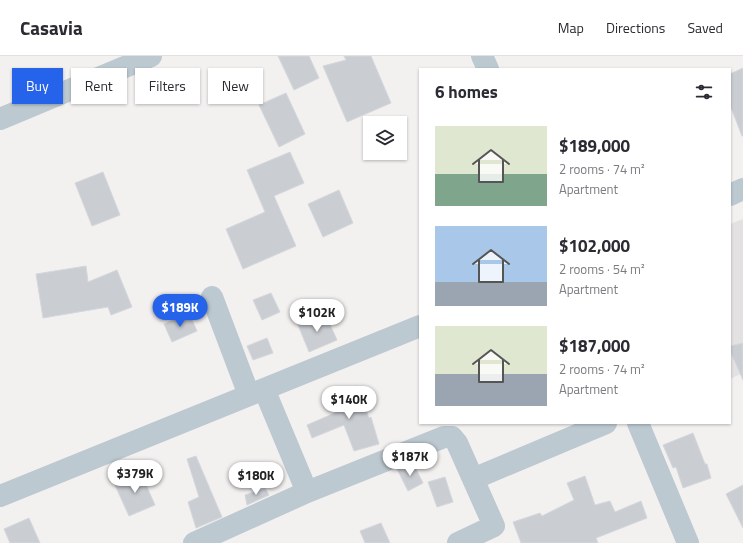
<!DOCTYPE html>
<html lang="en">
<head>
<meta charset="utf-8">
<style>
	:root { --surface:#fff; --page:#f7f7f7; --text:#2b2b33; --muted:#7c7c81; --line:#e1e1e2; --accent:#2563eb }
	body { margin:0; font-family:"Titillium Web",sans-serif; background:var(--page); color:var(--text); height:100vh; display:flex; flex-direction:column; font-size:15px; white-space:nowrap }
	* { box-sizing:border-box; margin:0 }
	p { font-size:13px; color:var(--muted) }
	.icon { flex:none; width:22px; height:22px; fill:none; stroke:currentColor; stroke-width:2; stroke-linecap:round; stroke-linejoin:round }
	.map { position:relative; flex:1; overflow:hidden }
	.side { position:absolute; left:419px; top:12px; width:312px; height:356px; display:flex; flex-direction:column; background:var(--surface); border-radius:0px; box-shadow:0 1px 3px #0004 }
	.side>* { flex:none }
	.guide { position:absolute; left:12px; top:12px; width:347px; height:36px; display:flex; gap:8px }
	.controls { position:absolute; left:363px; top:60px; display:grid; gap:8px }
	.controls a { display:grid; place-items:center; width:44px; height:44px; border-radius:0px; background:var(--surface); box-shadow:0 1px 3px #0004; font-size:20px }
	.price { position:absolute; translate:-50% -34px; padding:0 9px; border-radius:14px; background:#fff; color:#222; font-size:13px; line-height:26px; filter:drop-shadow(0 1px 2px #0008) }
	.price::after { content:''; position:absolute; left:50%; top:24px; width:12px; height:9px; margin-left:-6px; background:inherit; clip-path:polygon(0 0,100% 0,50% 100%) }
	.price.active { background:var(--accent); color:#fff }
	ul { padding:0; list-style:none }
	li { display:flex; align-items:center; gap:12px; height:100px; padding:0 16px }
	li span { display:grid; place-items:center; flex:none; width:112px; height:80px; border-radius:0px; color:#555 }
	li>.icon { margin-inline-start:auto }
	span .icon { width:48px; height:48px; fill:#fffc; stroke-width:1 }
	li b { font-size:17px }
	h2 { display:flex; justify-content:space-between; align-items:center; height:48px; padding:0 16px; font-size:17px }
	.pill { padding:0 14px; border-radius:0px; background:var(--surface); box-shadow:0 1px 3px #0004; font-size:14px; line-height:36px }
	.pill.active { background:var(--accent); color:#fff }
	header { display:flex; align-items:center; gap:24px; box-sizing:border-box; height:56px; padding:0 20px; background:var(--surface); border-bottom:1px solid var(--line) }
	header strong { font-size:19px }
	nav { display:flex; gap:22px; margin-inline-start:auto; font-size:14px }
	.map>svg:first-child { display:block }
	.education { fill:#e4e1e2 }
	.building { fill:#caced3; stroke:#d4d7dc }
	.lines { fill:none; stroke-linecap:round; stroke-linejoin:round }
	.minor { stroke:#bdc9d0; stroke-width:22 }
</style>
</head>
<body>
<header>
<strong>Casavia</strong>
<nav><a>Map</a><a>Directions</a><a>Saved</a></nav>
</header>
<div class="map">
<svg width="743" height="487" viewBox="0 0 743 487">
	<rect width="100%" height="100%" fill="#f3f0f0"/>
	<path class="education" d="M 743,163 L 743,317 L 730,323 L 730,168 Z"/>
	<path class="building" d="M 278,0 L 309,0 L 319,22 L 294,34 Z
		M 344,0 L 371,0 L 391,47 L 347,66 L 323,10 L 346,4 Z
		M 743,12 L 743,80 L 742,80 L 730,49 L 730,18 Z
		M 286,37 L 305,78 L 279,91 L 259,49 Z
		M 290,96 L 304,127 L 274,140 L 296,190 L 243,213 L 226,173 L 265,156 L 247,114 Z
		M 103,116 L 120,159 L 92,170 L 75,127 Z
		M 339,134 L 353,167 L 323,181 L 308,148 Z
		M 86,210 L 88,226 L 117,214 L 132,251 L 111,259 L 108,251 L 43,262 L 36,218 Z
		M 271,237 L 280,256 L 262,264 L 253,244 Z
		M 189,257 L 197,275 L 172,286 L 164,268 Z
		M 325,257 L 337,284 L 309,296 L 298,269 Z
		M 267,282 L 273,297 L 253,304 L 247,290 Z
		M 743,287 L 743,324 L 730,295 L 730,290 Z
		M 357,330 L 369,362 L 371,361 L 379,388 L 354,395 L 344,369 L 312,382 L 307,369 L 337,356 L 331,340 Z
		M 693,377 L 705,408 L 707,408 L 711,422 L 683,432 L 676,411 L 673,412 L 663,389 Z
		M 196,400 L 222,461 L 196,472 L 188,446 L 199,441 L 187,403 Z
		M 413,407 L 423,427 L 408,435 L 397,413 Z
		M 140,415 L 155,449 L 129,460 L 114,427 Z
		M 585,420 L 595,449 L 610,445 L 615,456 L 641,445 L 647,462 L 596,482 L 598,487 L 521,487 L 513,466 L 540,457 L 542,460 L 574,444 L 567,427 Z
		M 445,421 L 453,446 L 437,451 L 428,426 Z
		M 743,429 L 743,472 L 726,438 Z
		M 265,432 L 269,439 L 247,449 L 245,439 Z
		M 29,462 L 40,487 L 10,487 L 4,473 Z
		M 381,467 L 390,487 L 365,487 L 360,475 Z"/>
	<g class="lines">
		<path class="minor" d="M 482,0 L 488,13
			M 0,63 L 151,0
			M 730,139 L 743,133
			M 212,241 L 249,339
			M 264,333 L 307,436
			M 638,367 L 688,487
			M 473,423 L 606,367
			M 0,440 L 420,270
			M 194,487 L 307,436 L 444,381 L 452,381 L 457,387 L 494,470 L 458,487"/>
	</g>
</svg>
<div class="controls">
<a><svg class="icon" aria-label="layers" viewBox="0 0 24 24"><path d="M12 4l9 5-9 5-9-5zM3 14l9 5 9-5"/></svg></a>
</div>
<b class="price active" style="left:180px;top:272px">$189K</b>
<b class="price" style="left:317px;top:277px">$102K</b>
<b class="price" style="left:349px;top:364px">$140K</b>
<b class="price" style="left:410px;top:421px">$187K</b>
<b class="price" style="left:135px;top:438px">$379K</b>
<b class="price" style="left:256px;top:440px">$180K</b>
<div class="guide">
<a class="pill active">Buy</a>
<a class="pill">Rent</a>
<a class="pill">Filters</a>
<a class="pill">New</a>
</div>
<section class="side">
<h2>6 homes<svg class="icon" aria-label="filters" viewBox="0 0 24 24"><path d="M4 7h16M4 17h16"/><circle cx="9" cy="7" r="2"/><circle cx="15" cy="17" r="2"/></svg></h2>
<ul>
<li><span style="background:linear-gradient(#dfe7d0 60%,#7fa58c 0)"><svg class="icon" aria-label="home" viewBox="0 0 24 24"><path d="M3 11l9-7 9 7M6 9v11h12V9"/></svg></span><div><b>$189,000</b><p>2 rooms · 74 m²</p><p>Apartment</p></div></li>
<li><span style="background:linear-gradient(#a9c7e8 70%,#9aa5b1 0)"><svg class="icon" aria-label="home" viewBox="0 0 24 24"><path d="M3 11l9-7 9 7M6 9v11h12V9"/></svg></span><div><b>$102,000</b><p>2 rooms · 54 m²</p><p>Apartment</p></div></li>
<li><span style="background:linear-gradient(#dfe7d0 60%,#9aa5b1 0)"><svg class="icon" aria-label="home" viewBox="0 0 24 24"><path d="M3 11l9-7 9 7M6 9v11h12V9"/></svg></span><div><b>$187,000</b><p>2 rooms · 74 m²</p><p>Apartment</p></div></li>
</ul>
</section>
</div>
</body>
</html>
